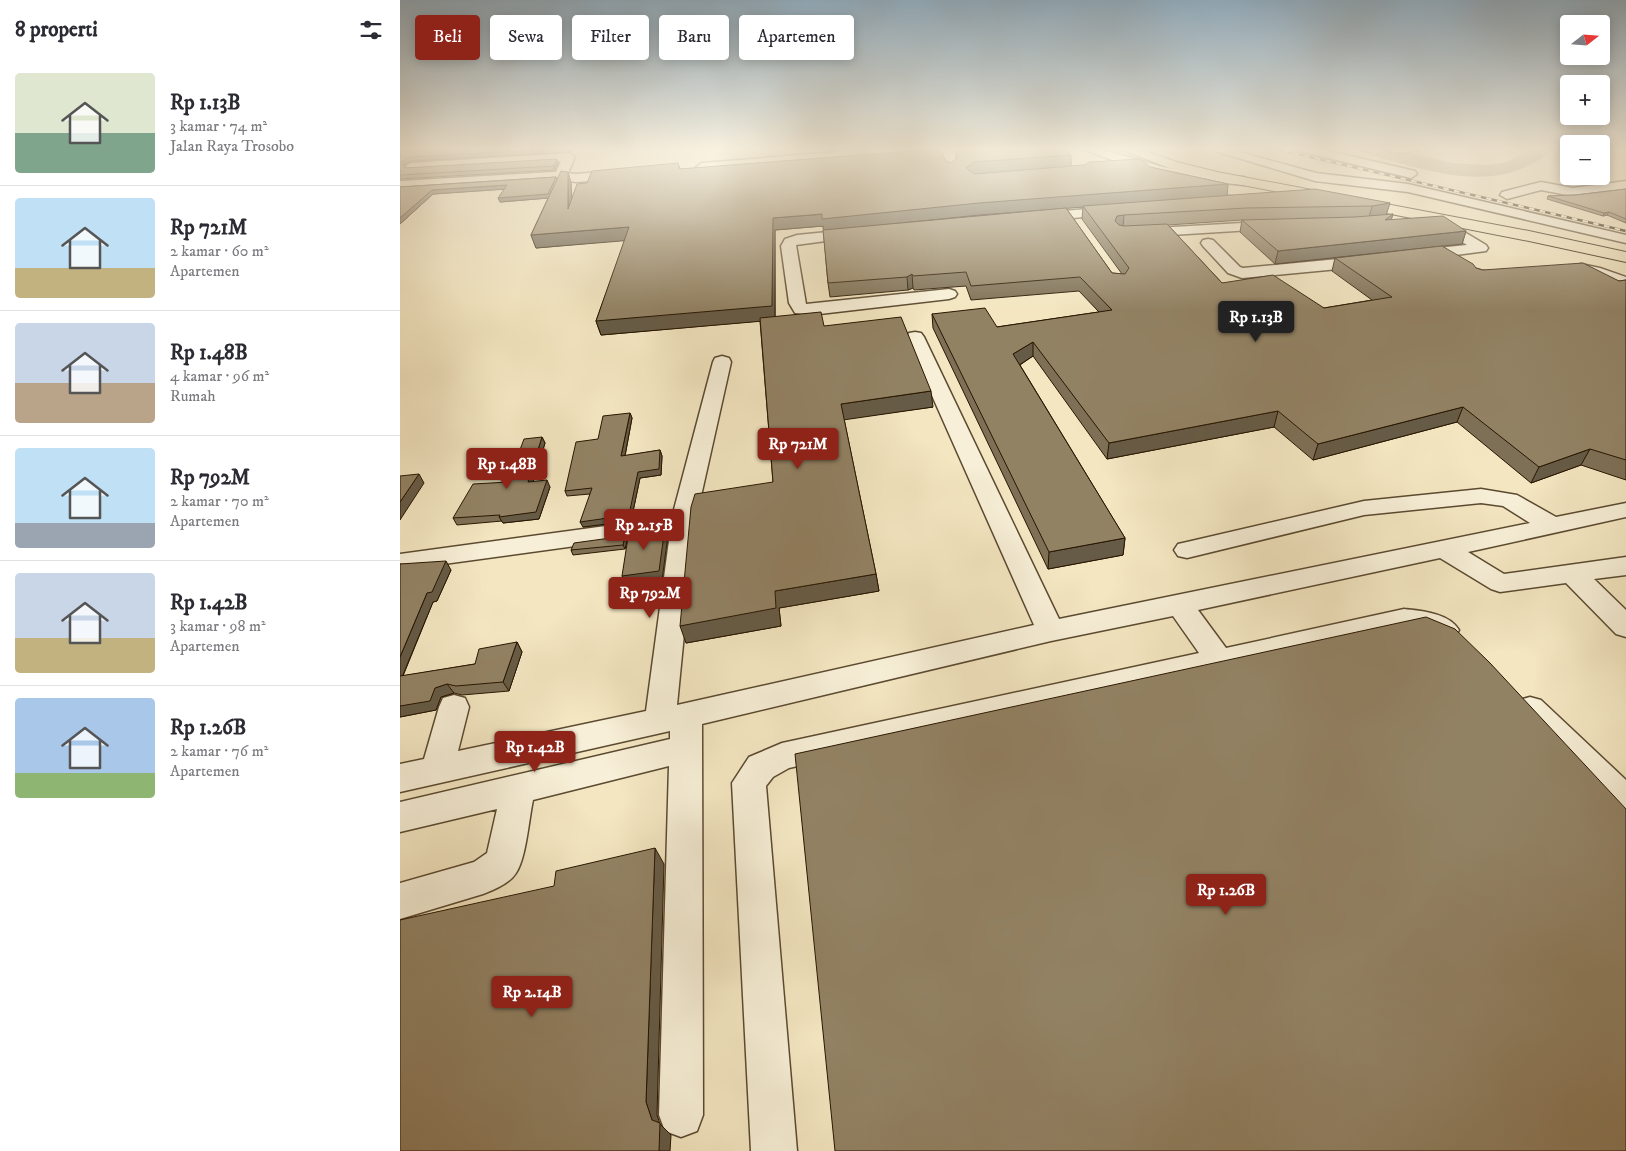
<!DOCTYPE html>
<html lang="id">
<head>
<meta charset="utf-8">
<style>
	:root { --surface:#fff; --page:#f7f7f7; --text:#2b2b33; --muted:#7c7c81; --line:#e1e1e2; --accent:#8f2418 }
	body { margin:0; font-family:"IM FELL DW Pica",serif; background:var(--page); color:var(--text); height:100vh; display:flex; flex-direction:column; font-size:19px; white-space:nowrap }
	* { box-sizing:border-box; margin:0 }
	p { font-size:16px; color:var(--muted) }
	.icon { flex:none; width:28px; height:28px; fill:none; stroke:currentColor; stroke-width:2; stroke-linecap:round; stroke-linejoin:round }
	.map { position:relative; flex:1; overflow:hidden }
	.sheet { display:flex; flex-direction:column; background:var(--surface); width:400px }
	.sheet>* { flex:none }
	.banner { position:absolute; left:15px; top:15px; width:475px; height:45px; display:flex; gap:10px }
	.needle { width:32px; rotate:73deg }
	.tools { position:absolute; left:1160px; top:15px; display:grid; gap:10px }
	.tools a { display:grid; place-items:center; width:50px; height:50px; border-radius:5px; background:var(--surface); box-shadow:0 2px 12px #0003; font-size:25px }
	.price { position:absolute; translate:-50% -42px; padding:0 11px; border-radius:5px; background:var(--accent); color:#fff; font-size:16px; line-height:32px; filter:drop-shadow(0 1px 2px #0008) }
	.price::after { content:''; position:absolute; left:50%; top:30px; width:15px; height:11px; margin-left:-8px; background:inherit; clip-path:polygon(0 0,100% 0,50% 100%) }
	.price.selected { background:#222; color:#fff }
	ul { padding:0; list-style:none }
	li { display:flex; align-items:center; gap:15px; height:125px; padding:0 15px }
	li+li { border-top:1px solid var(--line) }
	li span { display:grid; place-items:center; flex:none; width:140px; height:100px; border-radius:5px; color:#555 }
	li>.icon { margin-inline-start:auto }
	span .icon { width:60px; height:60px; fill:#fffc; stroke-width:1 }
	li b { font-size:21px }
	h2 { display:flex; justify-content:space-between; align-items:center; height:60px; padding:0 15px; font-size:21px }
	.pill { padding:0 18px; border-radius:5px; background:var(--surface); box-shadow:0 2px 12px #0003; font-size:18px; line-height:45px }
	.pill.selected { background:var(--accent); color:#fff }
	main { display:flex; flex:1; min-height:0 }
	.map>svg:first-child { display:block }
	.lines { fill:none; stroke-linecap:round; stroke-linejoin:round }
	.river { fill:#ae9f7f; fill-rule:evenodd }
	.minor-casing { stroke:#5b4a30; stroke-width:3 }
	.highway-casing { stroke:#281600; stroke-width:2 }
	.minor { fill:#f7efd7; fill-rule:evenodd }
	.highway { fill:#f3e6c1; fill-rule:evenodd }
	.rail-casing { stroke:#281600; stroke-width:2.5 }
	.rail { stroke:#f7efd7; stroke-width:2; stroke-dasharray:5.5; stroke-linecap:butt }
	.wall { fill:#7e7056; stroke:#281600; fill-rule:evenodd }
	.shaded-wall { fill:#665b46; stroke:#281600 }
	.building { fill:#928264; stroke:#281600 }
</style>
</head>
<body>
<main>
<section class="sheet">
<h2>8 properti<svg class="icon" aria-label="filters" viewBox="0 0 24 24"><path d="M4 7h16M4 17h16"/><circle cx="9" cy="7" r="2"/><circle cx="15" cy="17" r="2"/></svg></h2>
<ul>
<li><span style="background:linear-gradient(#dfe7d0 60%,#7fa58c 0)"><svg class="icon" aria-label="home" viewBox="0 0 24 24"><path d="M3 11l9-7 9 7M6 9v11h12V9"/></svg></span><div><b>Rp 1.13B</b><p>3 kamar · 74 m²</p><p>Jalan Raya Trosobo</p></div></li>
<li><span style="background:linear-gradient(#bfe0f5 70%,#c2b280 0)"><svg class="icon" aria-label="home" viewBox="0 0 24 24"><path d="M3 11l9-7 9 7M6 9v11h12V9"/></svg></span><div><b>Rp 721M</b><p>2 kamar · 60 m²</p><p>Apartemen</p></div></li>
<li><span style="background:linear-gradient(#c9d6e8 60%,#b9a48a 0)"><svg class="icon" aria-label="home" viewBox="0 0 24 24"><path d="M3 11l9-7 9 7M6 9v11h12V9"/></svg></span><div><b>Rp 1.48B</b><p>4 kamar · 96 m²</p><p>Rumah</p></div></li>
<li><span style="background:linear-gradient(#bfe0f5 75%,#9aa5b1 0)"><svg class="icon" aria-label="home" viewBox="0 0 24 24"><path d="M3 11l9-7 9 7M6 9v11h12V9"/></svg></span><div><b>Rp 792M</b><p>2 kamar · 70 m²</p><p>Apartemen</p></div></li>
<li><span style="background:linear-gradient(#c9d6e8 65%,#c2b280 0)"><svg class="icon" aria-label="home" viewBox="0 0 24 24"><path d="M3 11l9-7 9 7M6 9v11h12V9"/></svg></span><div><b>Rp 1.42B</b><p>3 kamar · 98 m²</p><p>Apartemen</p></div></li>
<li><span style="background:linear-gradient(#a9c7e8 75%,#8fb573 0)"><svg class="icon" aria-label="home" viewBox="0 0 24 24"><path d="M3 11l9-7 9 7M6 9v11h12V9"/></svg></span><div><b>Rp 1.26B</b><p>2 kamar · 76 m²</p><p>Apartemen</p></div></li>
</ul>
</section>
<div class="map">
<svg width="1226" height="1151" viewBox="0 0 1226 1151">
	<rect width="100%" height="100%" fill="#f3e6c1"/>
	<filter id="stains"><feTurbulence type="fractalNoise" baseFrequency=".004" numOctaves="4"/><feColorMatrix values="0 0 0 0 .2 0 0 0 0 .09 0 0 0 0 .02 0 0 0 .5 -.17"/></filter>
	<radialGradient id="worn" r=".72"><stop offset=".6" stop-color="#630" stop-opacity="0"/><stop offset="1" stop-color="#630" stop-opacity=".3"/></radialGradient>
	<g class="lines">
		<path class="river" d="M 957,148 L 989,148 L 1053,163 L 1088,165 L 1107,162 L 1131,148 L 1153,148 C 1148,155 1141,159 1135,162 C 1082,194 1014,166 960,152 Z"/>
		<defs>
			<path id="minor" d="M 484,148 L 537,148 L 532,151 L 302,171 L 296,167 L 302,163 Z
				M 680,148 L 697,148 L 763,167 L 804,174 L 844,177 L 850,181 L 844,185 L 804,181 L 763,175 L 720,163 Z
				M 805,148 L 825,148 L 916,173 L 1008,184 L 1226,235 L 1226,243 L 1008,192 L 915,181 Z
				M 894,148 L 916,148 L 1015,171 L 1017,174 L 1011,178 L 895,150 Z
				M 985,148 L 1021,148 L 1020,150 L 1002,153 L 986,150 Z
				M 169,153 L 175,157 L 168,173 L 176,174 L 226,170 L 232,174 L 226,178 L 176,182 L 158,179 L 0,189 L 0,181 L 153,172 L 156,172 L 161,161 L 7,170 L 5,167 L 11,163 Z
				M 1226,181 L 1226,189 L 1173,196 L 1141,190 L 1107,199 L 1100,195 L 1102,192 L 1141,182 L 1173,188 Z
				M 717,207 L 722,208 L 724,211 L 722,214 L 634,221 L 627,217 L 634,213 Z
				M 877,221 L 882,222 L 884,225 L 882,228 L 739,237 L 734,236 L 732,233 L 734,230 L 739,229 Z
				M 1046,221 L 1086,245 L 1088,248 L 1086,251 L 1018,260 L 1013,258 L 1010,255 L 1013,252 L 1018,250 L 1067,245 L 1041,228 L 1039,225 L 1041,222 Z
				M 458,229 L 463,230 L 465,233 L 463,236 L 396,245 L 406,304 L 549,289 L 555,291 L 557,294 L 555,297 L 549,299 L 411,315 L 395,313 L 389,303 L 381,246 L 385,239 L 397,235 Z
				M 808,239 L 813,240 L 840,267 L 843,268 L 970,256 L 975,258 L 978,261 L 975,264 L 970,266 L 842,278 L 828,273 L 803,246 L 801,243 L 803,240 Z
				M 1181,264 L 1200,268 L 1226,277 L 1226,288 L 1191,275 L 1175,272 L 1173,269 L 1175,266 Z
				M 515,332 L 521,333 L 524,337 L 659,619 L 1130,523 L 1103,506 L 1081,503 L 964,515 L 787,558 L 778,556 L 774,550 L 778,544 L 787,542 L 964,501 L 1081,489 L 1117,495 L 1156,517 L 1226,503 L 1226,517 L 1068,552 L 1104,574 L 1226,557 L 1226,575 L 1194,579 L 1226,610 L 1226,637 L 1216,634 L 1166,583 L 1100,592 L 1091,589 L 1040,558 L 798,610 L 826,648 L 1004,609 C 1022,611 1049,613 1059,630 L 1055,637 L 1045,640 L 1019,630 L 1004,629 L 389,768 L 373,777 L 366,786 L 397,1151 L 351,1151 L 332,783 L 349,757 L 382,743 L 799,653 L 773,616 L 651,641 L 302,724 L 303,1115 L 297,1131 L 281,1137 L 265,1131 L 259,1115 L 269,766 L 133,800 C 129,818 126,859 116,873 C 110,883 94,890 83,894 L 0,919 L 0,883 L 74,862 L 87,853 L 97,809 L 0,832 L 0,802 L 270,739 L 270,731 L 0,792 L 0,764 L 24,759 L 39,707 L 43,698 L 54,695 L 65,698 L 69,707 L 58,751 L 246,711 L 270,533 L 0,570 L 0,554 L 272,517 L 313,362 L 315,358 L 322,356 L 329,358 L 331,362 L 295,523 L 277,705 L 634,625 L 506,337 L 509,333 Z
				M 1130,697 L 1141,700 L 1226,780 L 1226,817 L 1214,812 L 1119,718 L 1115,709 L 1119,700 Z"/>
			<path id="highway" d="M 717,148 L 736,148 L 777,162 L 817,172 L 1129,231 L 1226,252 L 1226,262 L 1129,241 L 817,180 L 769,168 Z"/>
		</defs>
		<use href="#minor" class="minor-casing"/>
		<use href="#highway" class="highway-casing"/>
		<use href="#minor" class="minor"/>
		<use href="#highway" class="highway"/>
		<defs>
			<path id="rail" d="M 872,148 L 1226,231"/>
		</defs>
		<use href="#rail" class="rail-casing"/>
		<use href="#rail" class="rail"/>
	</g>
	<path class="wall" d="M 0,148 L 171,152 L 11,161 L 4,165 L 4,166 L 5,168 L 158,163 L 155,170 L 0,179 Z
		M 555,148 L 671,155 L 671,166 L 750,167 L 828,184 L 827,195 L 990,203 L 986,215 L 993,214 L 991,220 L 1066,231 L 1062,244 L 1042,246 L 1076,268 L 1083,270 L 1219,281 L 1226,280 L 1226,480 L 1181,465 L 1131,483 L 1057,422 L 913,460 L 874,427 L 707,459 L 633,356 L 620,365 L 725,538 L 723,555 L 648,569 L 533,328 L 532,314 L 597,327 L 699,312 L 679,291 L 571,300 L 566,286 L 514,290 L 513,288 L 508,290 L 430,297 L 428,283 L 423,226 L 375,230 L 375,317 L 424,326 L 533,407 L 444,419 L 476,574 L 479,591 L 379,608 L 381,626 L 286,643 L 373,482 L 360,321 L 201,335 L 196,321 L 225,240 L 136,248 L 131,235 L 148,198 L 100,202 L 104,189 L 33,194 L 0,224 L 0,187 L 156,177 L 157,179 L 168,172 L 171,183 L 172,198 L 187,183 L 278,163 L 280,169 L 546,161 L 551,163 L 556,160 ZM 683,207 L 682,219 L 722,274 L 712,273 L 666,208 ZM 621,212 L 490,224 L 579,215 ZM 842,220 L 840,232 L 875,264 L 986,252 L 935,258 L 932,271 L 972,300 L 924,308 L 822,283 L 768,225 Z
		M 1226,189 L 1226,223 L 1207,215 L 1203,216 L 1147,199 L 1148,196 L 1175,195 Z
		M 230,413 L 232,418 L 225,456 L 260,450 L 262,456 L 261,475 L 240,478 L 231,521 L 183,527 L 190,494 L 167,496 L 165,491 L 198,439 Z
		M 142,437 L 145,443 L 133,482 L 150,487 L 139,519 L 103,523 L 102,521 L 57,525 L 53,518 L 108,482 Z
		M 225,536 L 227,541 L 225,549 L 173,555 L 171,550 Z
		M 0,564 L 51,570 L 37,601 L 33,602 L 3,676 L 75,664 L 117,642 L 122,652 L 109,691 L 62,695 L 54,693 L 41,697 L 36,710 L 0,717 Z"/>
	<path class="shaded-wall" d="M 173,148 L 171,152 L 11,161 L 4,165 L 3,168 L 2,164 L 2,162 L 9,157 Z
		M 671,155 L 671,166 L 566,180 L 566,168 L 574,162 Z
		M 157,159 L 158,163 L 155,170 L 154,166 Z
		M 168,172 L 171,183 L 172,221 L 168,209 Z
		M 156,177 L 158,181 L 149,198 L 100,202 L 98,198 Z
		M 828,184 L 827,196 L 579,215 L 424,231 L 423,226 L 375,230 L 375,320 L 201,335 L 196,321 L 373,218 Z
		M 107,185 L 108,189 L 33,194 L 0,224 L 0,218 L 32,190 Z
		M 990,203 L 986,215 L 969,218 L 972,206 Z
		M 1209,212 L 1207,215 L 1203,216 L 1204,213 Z
		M 993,214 L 989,227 L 985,220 Z
		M 724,215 L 723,227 L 716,229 L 715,221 L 717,216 Z
		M 229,227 L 233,240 L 136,248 L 131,235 Z
		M 1066,231 L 1062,244 L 875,264 L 878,251 Z
		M 512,274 L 513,288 L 508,290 L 507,277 Z
		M 633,342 L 633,356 L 613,369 L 613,354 Z
		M 531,391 L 533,407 L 443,420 L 441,404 Z
		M 1063,407 L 1057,422 L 913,460 L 918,444 Z
		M 878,411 L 874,427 L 707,459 L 709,443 Z
		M 230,413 L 232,418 L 224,461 L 221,456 Z
		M 142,437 L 145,443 L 131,489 L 128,482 Z
		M 1190,449 L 1181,465 L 1131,483 L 1139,467 Z
		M 260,450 L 262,456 L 261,475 L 240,478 L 231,521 L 183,527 L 180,522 L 238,472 Z
		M 19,474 L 24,483 L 0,520 L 0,502 Z
		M 147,480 L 150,487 L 139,519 L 103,523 L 99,517 Z
		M 265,527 L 268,535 L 262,580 L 226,585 L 222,576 Z
		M 225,536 L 227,541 L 225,549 L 223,545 Z
		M 725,538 L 723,555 L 648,569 L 649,552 Z
		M 46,561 L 51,570 L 37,601 L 33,602 L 0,682 L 0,657 L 27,593 Z
		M 476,574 L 479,591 L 379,608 L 381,626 L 286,643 L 280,626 L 375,591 Z
		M 117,642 L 122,652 L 109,691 L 103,682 Z
		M 47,684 L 54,693 L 41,697 L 36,710 L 0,717 L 0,706 L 35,688 Z
		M 255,848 L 264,864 L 257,1115 L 260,1124 L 271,1135 L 270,1151 L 259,1151 L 252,1120 L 246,1102 Z"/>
	<path class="building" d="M 0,148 L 170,148 L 9,157 L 2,162 L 2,164 L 5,168 L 157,159 L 154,166 L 0,175 Z
		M 555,148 L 664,148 L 671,155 L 574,162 L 566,168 L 574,174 L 685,165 L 689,162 L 740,159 L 750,167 L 828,184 L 579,203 L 422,219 L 422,214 L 373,218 L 372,306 L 196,321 L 229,227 L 131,235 L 161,171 L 168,172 L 168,209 L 177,184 L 187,183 L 192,171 L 278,163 L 279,169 L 539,149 L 546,161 L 551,163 L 559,157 Z
		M 156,177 L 148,194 L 98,198 L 107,185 L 32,190 L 0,218 L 0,187 Z
		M 915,189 L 990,203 L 972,206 L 846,208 L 724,215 L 717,216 L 715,221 L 719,225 L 724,226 L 767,224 L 822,283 L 873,275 L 924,308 L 992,297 L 935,258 L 1042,246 L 1073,264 L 1076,268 L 1083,270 L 1183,263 L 1219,281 L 1226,280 L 1226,460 L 1190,449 L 1139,467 L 1063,407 L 918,444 L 878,411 L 709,443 L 633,342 L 613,354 L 725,538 L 649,552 L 532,314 L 585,308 L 597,327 L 712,310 L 680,277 L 571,286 L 566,272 L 513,276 L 512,274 L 507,277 L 428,283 L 423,230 L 666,208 L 712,273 L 725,274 L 729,268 L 683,206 Z
		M 1226,189 L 1226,219 L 1209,212 L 1204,213 L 1148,196 L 1175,195 Z
		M 993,214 L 985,220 L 1043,216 L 1066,231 L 878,251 L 842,220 L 955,217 Z
		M 421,312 L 424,326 L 501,317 L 531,391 L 441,404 L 476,574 L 375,591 L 376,608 L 280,626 L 291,507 L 295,494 L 373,482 L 360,318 Z
		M 230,413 L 221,456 L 260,450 L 259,469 L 238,472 L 229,515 L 180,522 L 192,488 L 165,491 L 176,442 L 198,439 L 203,416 Z
		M 142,437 L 128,482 L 147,480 L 136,512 L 99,517 L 100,515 L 53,518 L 73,484 L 108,482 L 124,439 Z
		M 19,474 L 0,502 L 0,476 Z
		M 265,527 L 259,571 L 222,576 L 229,531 Z
		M 225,536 L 223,545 L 171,550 L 174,543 Z
		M 46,561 L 32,592 L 27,593 L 0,657 L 0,564 Z
		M 1026,617 L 1055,629 L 1090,663 L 1226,809 L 1226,1151 L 435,1151 L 395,754 Z
		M 117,642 L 103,682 L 56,686 L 47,684 L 35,688 L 30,701 L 0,706 L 0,676 L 75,664 L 79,649 Z
		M 255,848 L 246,1102 L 252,1120 L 260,1123 L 259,1151 L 0,1151 L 0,920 L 154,886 L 156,871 Z"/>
	<linearGradient id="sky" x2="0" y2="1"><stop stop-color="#91acbe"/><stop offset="0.48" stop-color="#faf4e3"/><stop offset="1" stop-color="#faf4e3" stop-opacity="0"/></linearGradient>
	<rect width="1226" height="310" fill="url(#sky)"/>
	<rect width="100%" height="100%" filter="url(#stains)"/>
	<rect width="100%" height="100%" fill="url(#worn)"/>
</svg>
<div class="tools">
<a><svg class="needle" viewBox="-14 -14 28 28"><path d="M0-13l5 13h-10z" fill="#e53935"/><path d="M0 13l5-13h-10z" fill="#7c7c81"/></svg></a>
<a>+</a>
<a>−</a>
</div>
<b class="price selected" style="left:856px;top:343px">Rp 1.13B</b>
<b class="price" style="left:398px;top:470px">Rp 721M</b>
<b class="price" style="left:107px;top:490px">Rp 1.48B</b>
<b class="price" style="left:244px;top:551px">Rp 2.15B</b>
<b class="price" style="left:250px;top:619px">Rp 792M</b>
<b class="price" style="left:135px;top:773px">Rp 1.42B</b>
<b class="price" style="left:826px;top:916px">Rp 1.26B</b>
<b class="price" style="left:132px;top:1018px">Rp 2.14B</b>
<div class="banner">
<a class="pill selected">Beli</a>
<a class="pill">Sewa</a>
<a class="pill">Filter</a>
<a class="pill">Baru</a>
<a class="pill">Apartemen</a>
</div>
</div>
</main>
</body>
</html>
